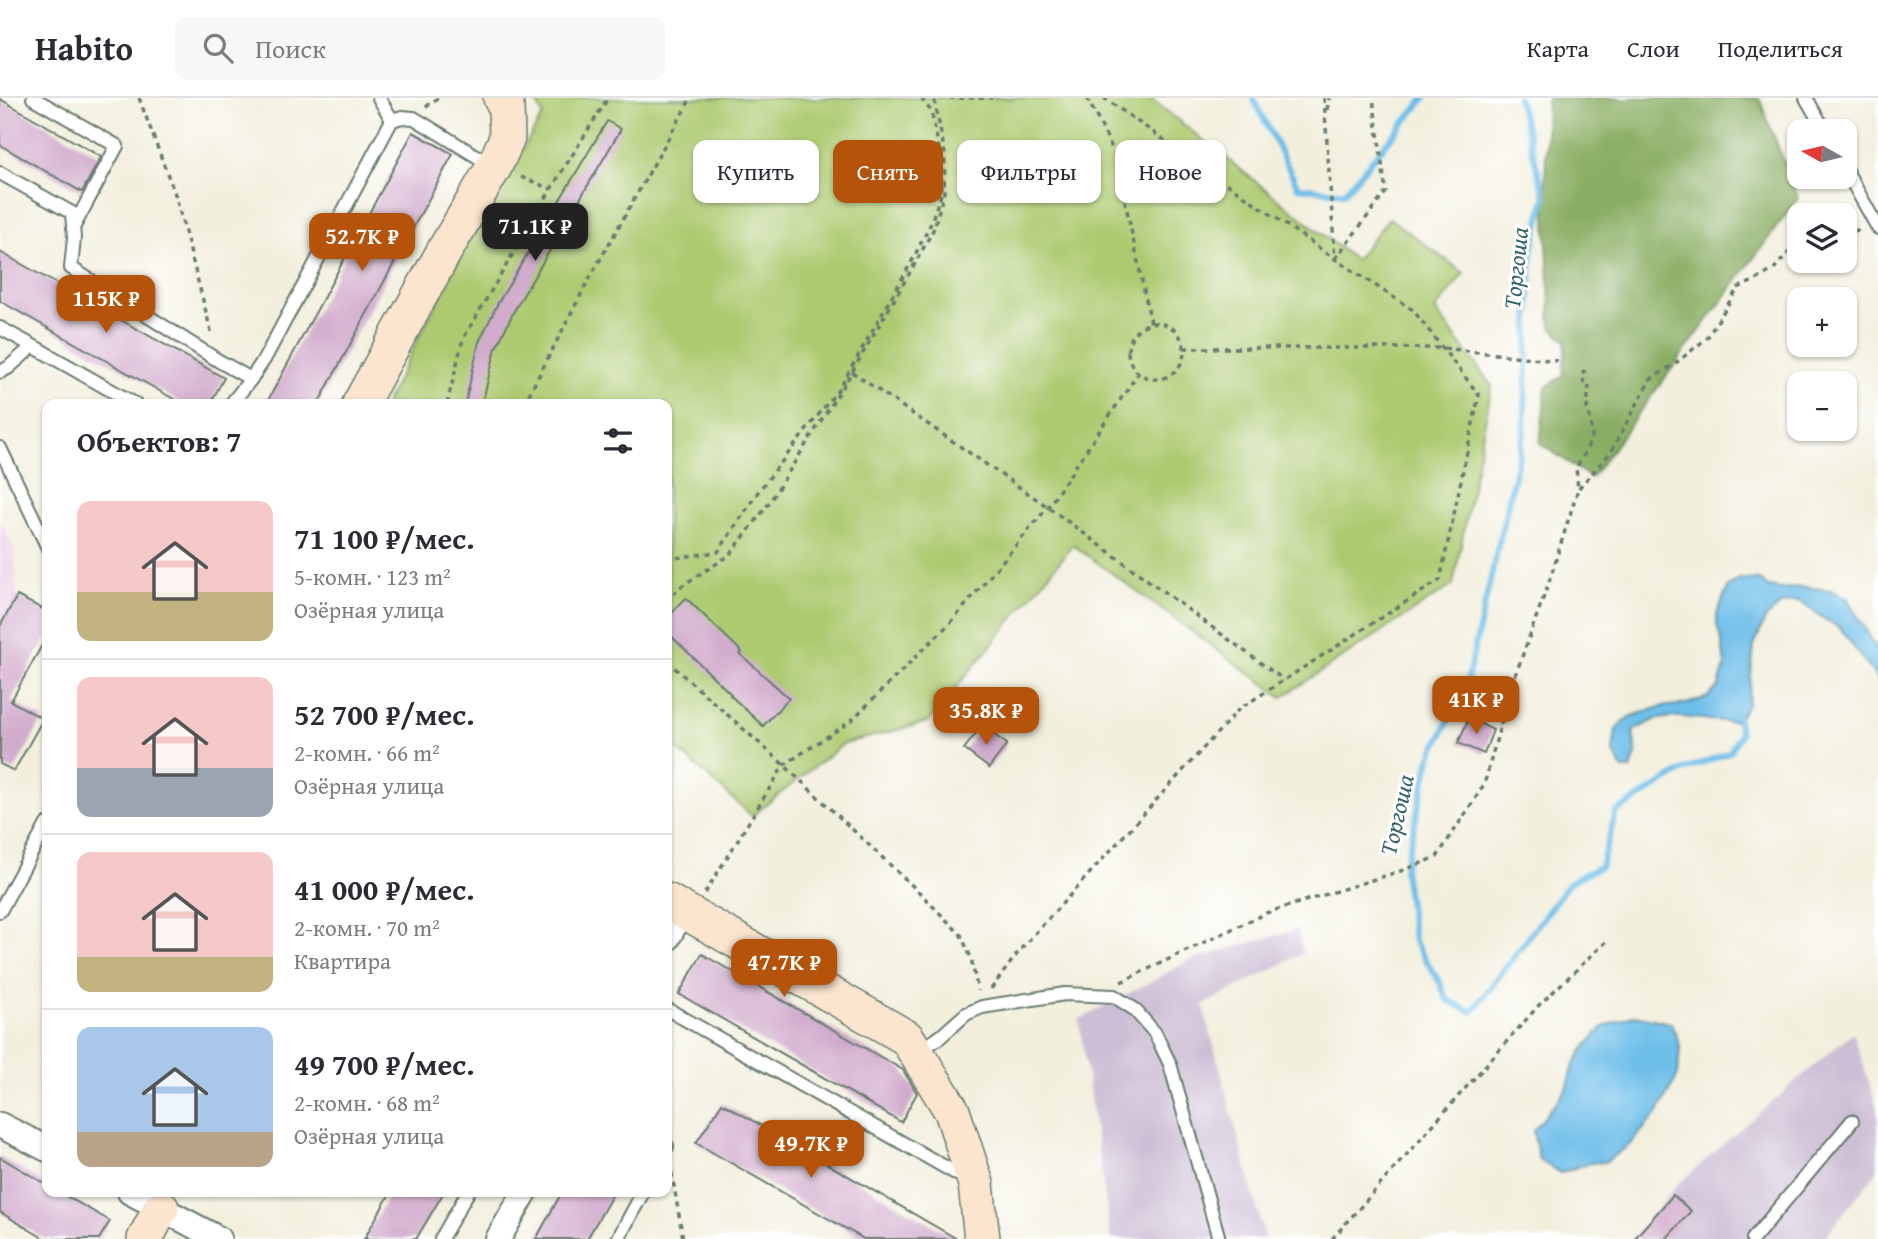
<!DOCTYPE html>
<html lang="ru">
<head>
<meta charset="utf-8">
<style>
	:root { --surface:#fff; --page:#f7f7f7; --text:#2b2b33; --muted:#7c7c81; --line:#e1e1e2; --accent:#b45309 }
	body { margin:0; font-family:"Gentium Book Plus",serif; background:var(--page); color:var(--text); height:100vh; display:flex; flex-direction:column; font-size:26px; white-space:nowrap }
	* { box-sizing:border-box; margin:0 }
	p { font-size:23px; color:var(--muted) }
	.icon { flex:none; width:38px; height:38px; fill:none; stroke:currentColor; stroke-width:2; stroke-linecap:round; stroke-linejoin:round }
	.map { position:relative; flex:1; overflow:hidden }
	.sheet { position:absolute; left:42px; top:301px; width:630px; height:798px; display:flex; flex-direction:column; background:var(--surface); border-radius:14px; box-shadow:0 2px 5px #0004 }
	.sheet>* { flex:none }
	.hud { position:absolute; left:693px; top:42px; width:665px; height:63px; display:flex; gap:14px }
	.needle { width:46px; rotate:278deg }
	.controls { position:absolute; left:1787px; top:21px; display:grid; gap:14px }
	.controls a { display:grid; place-items:center; width:70px; height:70px; border-radius:14px; background:var(--surface); box-shadow:0 2px 5px #0004; font-size:35px }
	.price { position:absolute; translate:-50% -60px; padding:0 16px; border-radius:14px; background:var(--accent); color:#fff; font-size:23px; line-height:46px; filter:drop-shadow(0 2px 4px #0008) }
	.price::after { content:''; position:absolute; left:50%; top:42px; width:21px; height:16px; margin-left:-10px; background:inherit; clip-path:polygon(0 0,100% 0,50% 100%) }
	.price.on { background:#222; color:#fff }
	ul { padding:0; list-style:none }
	li { display:flex; align-items:center; gap:21px; height:175px; padding:0 35px }
	li+li { border-top:2px solid var(--line) }
	li span { display:grid; place-items:center; flex:none; width:196px; height:140px; border-radius:14px; color:#555 }
	li>.icon { margin-inline-start:auto }
	span .icon { width:84px; height:84px; fill:#fffc; stroke-width:1 }
	li b { font-size:30px }
	h2 { display:flex; justify-content:space-between; align-items:center; height:84px; padding:0 35px; font-size:30px }
	.chip { padding:0 24px; border-radius:14px; background:var(--surface); box-shadow:0 2px 5px #0004; font-size:24px; line-height:63px }
	.chip.on { background:var(--accent); color:#fff }
	header { display:flex; align-items:center; gap:42px; box-sizing:border-box; height:98px; padding:0 35px; background:var(--surface); border-bottom:2px solid var(--line) }
	header strong { font-size:33px }
	nav { display:flex; gap:38px; margin-inline-start:auto; font-size:24px }
	.search { width:490px; height:63px; background:var(--page); display:flex; align-items:center; gap:18px; box-sizing:border-box; padding:0 24px; border-radius:14px; color:var(--muted); font-size:26px }
	.map>svg:first-child { display:block }
	.built { fill:#edd0e8 }
	.industrial { fill:#ccbed4 }
	.green { fill:#adca71; stroke:#668452; stroke-width:2 }
	.forest { fill:#8aae63; stroke:#54764c; stroke-width:2 }
	.water { fill:#6dbee9; stroke:#467e8e; stroke-width:2 }
	.lines { fill:none; stroke-linecap:round; stroke-linejoin:round }
	.stream { stroke:#6dbee9; stroke-width:6 }
	.building { fill:#d1accc }
	.lane-casing { stroke:#697b6f; stroke-width:16 }
	.street-casing { stroke:#697b6f; stroke-width:28 }
	.secondary-casing { stroke:#697b6f; stroke-width:38 }
	.path { stroke:#697b6f; stroke-width:3.5; stroke-dasharray:5 5; stroke-linecap:butt }
	.lane { stroke:#fff; stroke-width:12 }
	.street { stroke:#fff; stroke-width:24 }
	.secondary { stroke:#fbe5cf; stroke-width:35 }
	.labels { text-anchor:middle; stroke-width:6; stroke-linejoin:round; paint-order:stroke }
	.water-label { font-size:24px; font-style:italic; fill:#36646a; stroke:#fff }
</style>
</head>
<body>
<header>
<strong>Habito</strong>
<div class="search"><svg class="icon" aria-label="search" viewBox="0 0 24 24"><circle cx="10" cy="10" r="6"/><path d="M15 15l6 6"/></svg>Поиск</div>
<nav><a>Карта</a><a>Слои</a><a>Поделиться</a></nav>
</header>
<div class="map">
<svg width="1878" height="1141" viewBox="0 0 1878 1141">
	<rect width="100%" height="100%" fill="#fff"/>
	<filter id="ink" filterUnits="userSpaceOnUse"><feTurbulence type="fractalNoise" baseFrequency=".0143" numOctaves="2"/><feDisplacementMap in="SourceGraphic" scale="14" xChannelSelector="R" yChannelSelector="G"/><feConvolveMatrix kernelMatrix="1 2 1 2 8 2 1 2 1" color-interpolation-filters="sRGB"/></filter>
	<filter id="wash" filterUnits="userSpaceOnUse"><feTurbulence type="fractalNoise" baseFrequency=".00686" numOctaves="4" result="noise"/><feDisplacementMap in="SourceGraphic" scale="28" xChannelSelector="R" yChannelSelector="G"/><feGaussianBlur stdDeviation="1.57" result="paint"/><feColorMatrix in="noise" values="0 0 0 0 0 0 0 0 0 0 0 0 0 0 0 0 0 1.4 0 .05"/><feComposite in="paint" operator="in"/></filter>
	<g filter="url(#wash)">
		<rect width="100%" height="100%" fill="#f2efdd"/>
		<path class="built" d="M 0,423 L 15,451 L 17,498 L 0,528 Z"/>
		<path class="industrial" d="M 1298,831 L 1303,855 L 1203,907 L 1265,1141 L 1111,1141 L 1079,922 L 1191,862 Z
			M 1853,934 L 1878,1013 L 1878,1072 L 1823,1141 L 1631,1141 L 1680,1084 Z"/>
		<path class="green" d="M 534,0 L 1150,0 L 1355,162 L 1389,120 L 1464,175 L 1435,212 L 1492,288 L 1453,487 L 1282,599 L 1073,447 L 928,624 L 843,646 L 752,718 L 667,642 L 667,306 L 385,306 L 465,149 L 543,17 Z"/>
		<path class="forest" d="M 1547,0 L 1759,0 L 1798,100 L 1591,380 L 1540,345 L 1546,289 L 1563,278 L 1566,243 L 1551,229 L 1545,99 Z"/>
		<path class="water" d="M 1739,481 L 1760,482 L 1768,489 L 1781,491 L 1804,489 L 1830,492 L 1847,500 L 1878,553 L 1878,582 L 1840,530 L 1824,521 L 1799,503 L 1782,506 L 1766,519 L 1754,548 L 1748,605 L 1738,623 C 1712,625 1686,615 1659,621 C 1650,623 1641,629 1633,633 L 1636,656 L 1631,671 L 1622,671 L 1613,653 L 1616,632 L 1629,619 L 1660,609 L 1686,606 L 1708,599 L 1719,588 L 1725,568 L 1722,544 L 1717,527 L 1717,516 L 1728,489 Z
			M 1635,917 L 1671,925 L 1680,947 L 1678,977 L 1657,1016 L 1628,1048 L 1605,1064 L 1588,1065 L 1561,1075 L 1539,1062 L 1533,1033 L 1567,991 L 1574,967 L 1583,952 L 1603,929 Z"/>
		<g class="lines">
			<path class="stream" d="M 1253,0 L 1298,89 L 1344,95 L 1425,0
				M 1518,0 L 1545,99 L 1532,154 L 1524,335 L 1466,588 L 1430,660 L 1404,772 L 1414,843 L 1439,883 L 1447,902 L 1472,914 L 1570,784 L 1601,768 L 1616,714 L 1682,673 L 1730,654 L 1740,636 L 1737,615"/>
		</g>
		<g id="blocks">
			<path class="building" d="M 0,1 L 101,59 L 82,94 L 0,47 Z
				M 607,23 L 621,31 L 514,213 L 496,250 L 482,306 L 465,306 L 479,244 L 498,205 Z
				M 413,34 L 453,56 L 318,306 L 266,306 Z
				M 0,154 L 224,280 L 210,306 L 183,306 L 0,203 Z
				M 17,498 L 47,513 L 47,538 L 11,603 L 43,621 L 14,673 L 0,666 L 0,528 Z
				M 686,500 L 742,554 L 740,556 L 789,600 L 763,628 L 730,597 L 731,596 L 667,534 L 667,520 Z
				M 1469,620 L 1493,632 L 1484,656 L 1458,645 Z
				M 982,628 L 1007,646 L 989,670 L 964,651 Z
				M 702,856 L 903,972 L 917,995 L 901,1024 L 679,896 Z
				M 722,1005 L 957,1141 L 864,1141 L 696,1045 Z
				M 0,1059 L 47,1087 L 47,1094 L 59,1094 L 110,1123 L 99,1141 L 45,1141 L 0,1114 Z
				M 391,1094 L 444,1094 L 416,1141 L 364,1141 Z
				M 562,1094 L 614,1094 L 587,1141 L 536,1141 Z
				M 1673,1097 L 1691,1113 L 1666,1141 L 1634,1141 Z"/>
		</g>
	</g>
	<g filter="url(#ink)">
		<use href="#blocks" fill-opacity="0" stroke="#697b6f" stroke-width="2"/>
		<g class="lines">
			<defs>
				<path id="lane" d="M 33,0 L 117,48 L 73,130
					M 379,0 L 392,22
					M 1806,0 L 1825,33
					M 1844,69 L 1878,130
					M 0,75 L 72,115 L 74,140 L 71,170 L 219,263 L 251,281
					M 0,230 L 33,248
					M 0,274 L 8,270 L 33,248 L 135,306
					M 231,306 L 251,281 L 265,260 L 392,22 L 402,19 L 414,20 L 491,67
					M 0,350 L 47,448
					M 0,813 L 47,726
					M 667,911 L 966,1081
					M 919,953 L 940,939 L 966,916 L 982,909 L 1065,896 L 1114,898 L 1134,911 L 1155,935 L 1170,966 L 1219,1141
					M 667,1048 L 667,1049
					M 441,1141 L 468,1094
					M 618,1141 L 643,1094
					M 1753,1141 L 1852,1023"/>
				<path id="street" d="M 667,841 L 683,812
					M 0,1027 L 47,1051
					M 130,1094 L 219,1141
					M 498,1141 L 525,1094"/>
				<path id="secondary" d="M 360,306 L 446,150 L 494,69 L 507,40 L 506,8 L 501,0
					M 667,803 L 907,940 L 952,1013 L 976,1086 L 982,1141
					M 145,1141 L 161,1110"/>
			</defs>
			<use href="#lane" class="lane-casing"/>
			<use href="#street" class="street-casing"/>
			<use href="#secondary" class="secondary-casing"/>
			<path class="path" d="M 139,0 L 176,99 L 212,237
				M 939,0 L 992,0
				M 1087,0 L 1115,56 L 1151,225
				M 1324,0 L 1335,161
				M 426,9 L 438,0
				M 1327,12 L 1329,0
				M 521,79 L 551,91
				M 1844,133 L 1862,132
				M 1335,161 L 1386,94 L 1373,0
				M1128 253a28 28 0 1 1 56 0a28 28 0 1 1-56 0Z
				M 1184,250 L 1443,250 L 1557,263
				M 1585,272 L 1582,277 L 1584,285 L 1589,286 L 1587,311 L 1590,320 L 1592,338 L 1584,357 L 1576,370 L 1578,391 L 1611,354 L 1650,282 L 1676,265 L 1707,240 L 1738,190 L 1758,181 L 1773,172 L 1799,143
				M 852,274 L 1048,409 L 1284,582
				M 447,306 L 463,241 L 551,91 L 608,0
				M 524,306 L 587,185 L 691,0
				M 667,461 L 718,454 L 758,394 L 841,288 L 912,163 L 930,127 L 941,96 L 940,55 L 931,13 L 921,0
				M 667,504 L 680,489 L 730,457 L 767,408 L 852,274 L 916,164 L 934,130 L 944,94 L 945,56 L 934,0
				M 667,563 L 784,667 L 920,795 L 961,837 L 971,860 L 978,893
				M 705,795 L 784,667 L 851,623 L 953,522 L 1048,409 L 1139,274
				M 1121,884 L 1266,815 L 1404,772 L 1437,759 L 1484,687 L 1510,592 L 1549,484 L 1578,391
				M 991,891 L 1020,852 L 1239,611 L 1440,482 L 1479,297 L 1413,212 L 1335,161 L 1104,0
				M 670,1065 L 683,1141
				M 1332,1141 L 1539,907 L 1606,844"/>
			<use href="#lane" class="lane"/>
			<use href="#street" class="street"/>
			<use href="#secondary" class="secondary"/>
		</g>
	</g>
	<g class="labels">
		<g class="water-label">
			<text transform="translate(1516 170) rotate(-84)" y="8">Торгоша</text>
			<text transform="translate(1397 717) rotate(-77)" y="8">Торгоша</text>
		</g>
	</g>
</svg>
<div class="controls">
<a><svg class="needle" viewBox="-14 -14 28 28"><path d="M0-13l5 13h-10z" fill="#e53935"/><path d="M0 13l5-13h-10z" fill="#7c7c81"/></svg></a>
<a><svg class="icon" aria-label="layers" viewBox="0 0 24 24"><path d="M12 4l9 5-9 5-9-5zM3 14l9 5 9-5"/></svg></a>
<a>+</a>
<a>−</a>
</div>
<b class="price on" style="left:535px;top:165px">71.1K ₽</b>
<b class="price" style="left:362px;top:175px">52.7K ₽</b>
<b class="price" style="left:106px;top:237px">115K ₽</b>
<b class="price" style="left:1476px;top:638px">41K ₽</b>
<b class="price" style="left:986px;top:649px">35.8K ₽</b>
<b class="price" style="left:784px;top:901px">47.7K ₽</b>
<b class="price" style="left:811px;top:1082px">49.7K ₽</b>
<div class="hud">
<a class="chip">Купить</a>
<a class="chip on">Снять</a>
<a class="chip">Фильтры</a>
<a class="chip">Новое</a>
</div>
<section class="sheet">
<h2>Объектов: 7<svg class="icon" aria-label="filters" viewBox="0 0 24 24"><path d="M4 7h16M4 17h16"/><circle cx="9" cy="7" r="2"/><circle cx="15" cy="17" r="2"/></svg></h2>
<ul>
<li><span style="background:linear-gradient(#f6c9c9 65%,#c2b280 0)"><svg class="icon" aria-label="home" viewBox="0 0 24 24"><path d="M3 11l9-7 9 7M6 9v11h12V9"/></svg></span><div><b>71 100 ₽/мес.</b><p>5-комн. · 123 m²</p><p>Озёрная улица</p></div></li>
<li><span style="background:linear-gradient(#f6c9c9 65%,#9aa5b1 0)"><svg class="icon" aria-label="home" viewBox="0 0 24 24"><path d="M3 11l9-7 9 7M6 9v11h12V9"/></svg></span><div><b>52 700 ₽/мес.</b><p>2-комн. · 66 m²</p><p>Озёрная улица</p></div></li>
<li><span style="background:linear-gradient(#f6c9c9 75%,#c2b280 0)"><svg class="icon" aria-label="home" viewBox="0 0 24 24"><path d="M3 11l9-7 9 7M6 9v11h12V9"/></svg></span><div><b>41 000 ₽/мес.</b><p>2-комн. · 70 m²</p><p>Квартира</p></div></li>
<li><span style="background:linear-gradient(#a9c7e8 75%,#b9a48a 0)"><svg class="icon" aria-label="home" viewBox="0 0 24 24"><path d="M3 11l9-7 9 7M6 9v11h12V9"/></svg></span><div><b>49 700 ₽/мес.</b><p>2-комн. · 68 m²</p><p>Озёрная улица</p></div></li>
</ul>
</section>
</div>
</body>
</html>
